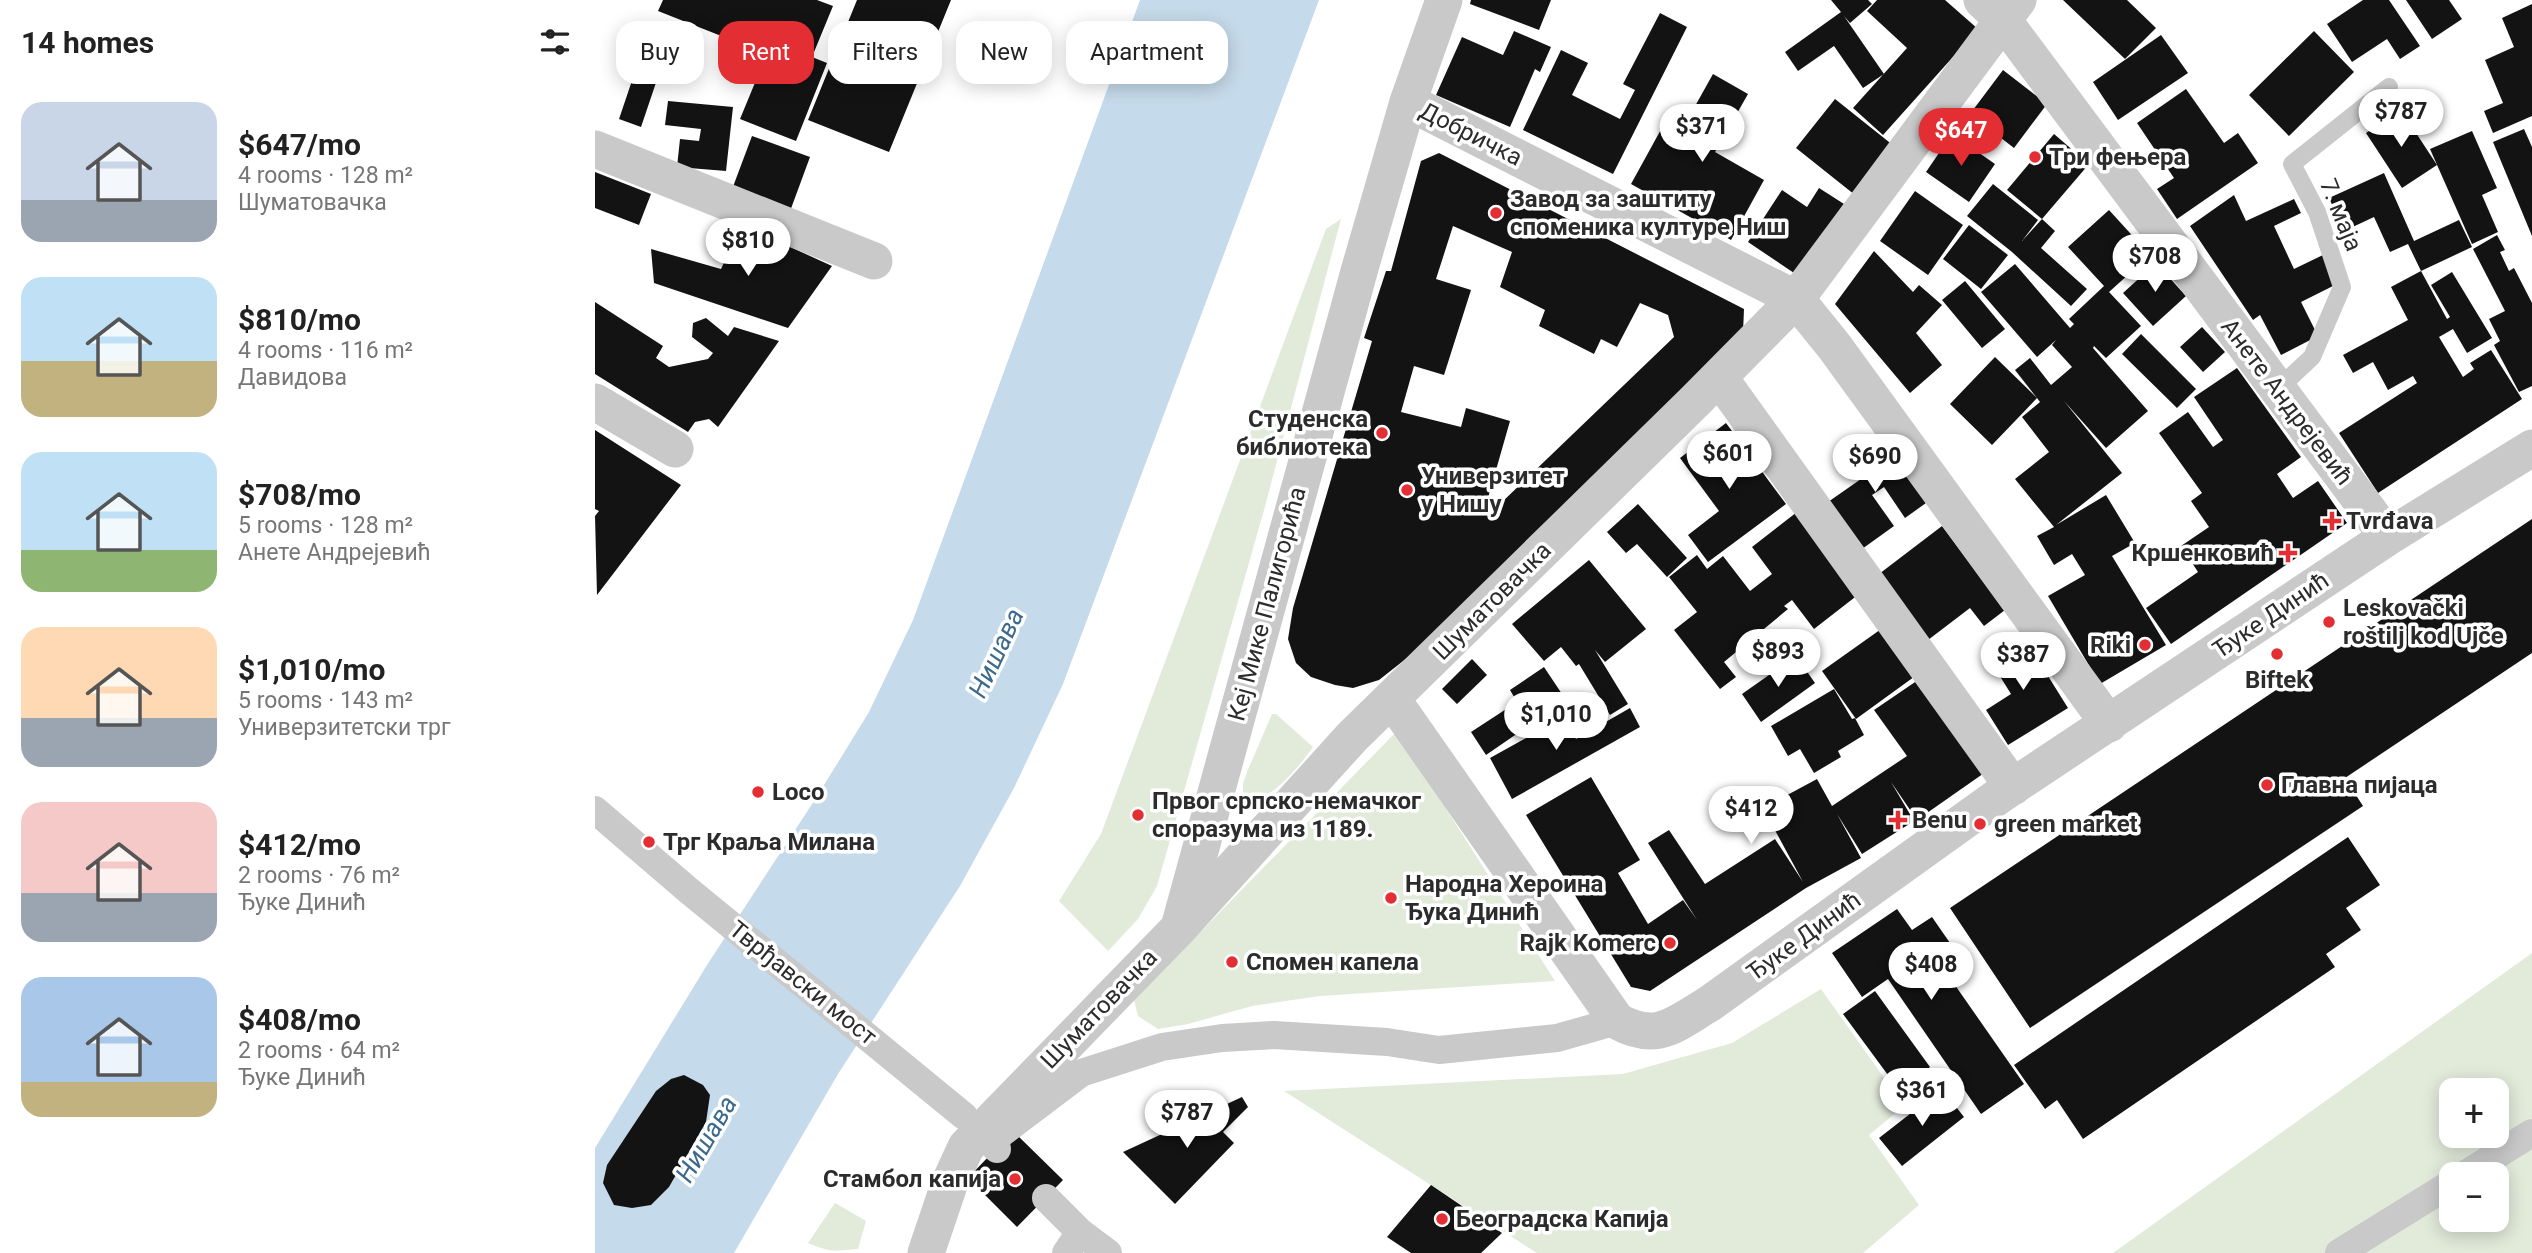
<!DOCTYPE html>
<html lang="en">
<head>
<meta charset="utf-8">
<style>
	:root { --surface:#fff; --page:#f6f6f6; --text:#222; --muted:#767676; --accent:#e32e34 }
	body { margin:0; font-family:Roboto,sans-serif; background:var(--page); color:var(--text); height:100vh; display:flex; flex-direction:column; font-size:26px; white-space:nowrap }
	* { box-sizing:border-box; margin:0 }
	p { font-size:23px; color:var(--muted) }
	.icon { flex:none; width:38px; height:38px; fill:none; stroke:currentColor; stroke-width:2; stroke-linecap:round; stroke-linejoin:round }
	.map { position:relative; flex:1; overflow:hidden }
	.panel { display:flex; flex-direction:column; background:var(--surface); width:595px }
	.panel>* { flex:none }
	.top-card { position:absolute; left:21px; top:21px; width:665px; height:63px; display:flex; gap:14px }
	.controls { position:absolute; left:1844px; top:1078px; display:grid; gap:14px }
	.controls a { display:grid; place-items:center; width:70px; height:70px; border-radius:14px; background:var(--surface); box-shadow:0 4px 18px #0003; font-size:35px }
	.price { position:absolute; translate:-50% -60px; padding:0 16px; border-radius:24px; background:#fff; color:#222; font-size:23px; line-height:46px; filter:drop-shadow(0 2px 4px #0008) }
	.price::after { content:''; position:absolute; left:50%; top:42px; width:21px; height:16px; margin-left:-10px; background:inherit; clip-path:polygon(0 0,100% 0,50% 100%) }
	.price.active { background:var(--accent); color:#fff }
	ul { padding:0; list-style:none }
	li { display:flex; align-items:center; gap:21px; height:175px; padding:0 21px }
	li span { display:grid; place-items:center; flex:none; width:196px; height:140px; border-radius:21px; color:#555 }
	li>.icon { margin-inline-start:auto }
	span .icon { width:84px; height:84px; fill:#fffc; stroke-width:1 }
	li b { font-size:30px }
	h2 { display:flex; justify-content:space-between; align-items:center; height:84px; padding:0 21px; font-size:30px }
	.chip { padding:0 24px; border-radius:21px; background:var(--surface); box-shadow:0 4px 18px #0003; font-size:24px; line-height:63px }
	.chip.active { background:var(--accent); color:#fff }
	main { display:flex; flex:1; min-height:0 }
	.map>svg:first-child { display:block }
	.green { fill:#e2eada; fill-rule:evenodd }
	.water { fill:#c5daea }
	.building { fill:#131313; fill-rule:evenodd }
	.lines { fill:none; stroke-linecap:round; stroke-linejoin:round }
	.service { stroke:#c9c9c9; stroke-width:18 }
	.pedestrian { stroke:#c9c9c9; stroke-width:28 }
	.minor { stroke:#c9c9c9; stroke-width:37 }
	.poi-dot { fill:#e32e34; stroke:#fff; stroke-width:2.5 }
	.labels { text-anchor:middle; stroke-width:7; stroke-linejoin:round; paint-order:stroke }
	.street-label { font-size:24px; fill:#2c2c2c; stroke:#fff }
	.poi-label { font-size:24px; font-weight:bold; fill:#2c2c2c; stroke:#fff; text-anchor:start }
	.water-label { font-size:26px; font-style:italic; fill:#3c6a8d; stroke:#fff }
</style>
</head>
<body>
<main>
<section class="panel">
<h2>14 homes<svg class="icon" aria-label="filters" viewBox="0 0 24 24"><path d="M4 7h16M4 17h16"/><circle cx="9" cy="7" r="2"/><circle cx="15" cy="17" r="2"/></svg></h2>
<ul>
<li><span style="background:linear-gradient(#c9d6e8 70%,#9aa5b1 0)"><svg class="icon" aria-label="home" viewBox="0 0 24 24"><path d="M3 11l9-7 9 7M6 9v11h12V9"/></svg></span><div><b>$647/mo</b><p>4 rooms · 128 m²</p><p>Шуматовачка</p></div></li>
<li><span style="background:linear-gradient(#bfe0f5 60%,#c2b280 0)"><svg class="icon" aria-label="home" viewBox="0 0 24 24"><path d="M3 11l9-7 9 7M6 9v11h12V9"/></svg></span><div><b>$810/mo</b><p>4 rooms · 116 m²</p><p>Давидова</p></div></li>
<li><span style="background:linear-gradient(#bfe0f5 70%,#8fb573 0)"><svg class="icon" aria-label="home" viewBox="0 0 24 24"><path d="M3 11l9-7 9 7M6 9v11h12V9"/></svg></span><div><b>$708/mo</b><p>5 rooms · 128 m²</p><p>Анете Андрејевић</p></div></li>
<li><span style="background:linear-gradient(#ffd9b3 65%,#9aa5b1 0)"><svg class="icon" aria-label="home" viewBox="0 0 24 24"><path d="M3 11l9-7 9 7M6 9v11h12V9"/></svg></span><div><b>$1,010/mo</b><p>5 rooms · 143 m²</p><p>Универзитетски трг</p></div></li>
<li><span style="background:linear-gradient(#f6c9c9 65%,#9aa5b1 0)"><svg class="icon" aria-label="home" viewBox="0 0 24 24"><path d="M3 11l9-7 9 7M6 9v11h12V9"/></svg></span><div><b>$412/mo</b><p>2 rooms · 76 m²</p><p>Ђуке Динић</p></div></li>
<li><span style="background:linear-gradient(#a9c7e8 75%,#c2b280 0)"><svg class="icon" aria-label="home" viewBox="0 0 24 24"><path d="M3 11l9-7 9 7M6 9v11h12V9"/></svg></span><div><b>$408/mo</b><p>2 rooms · 64 m²</p><p>Ђуке Динић</p></div></li>
</ul>
</section>
<div class="map">
<svg width="1937" height="1253" viewBox="0 0 1937 1253">
	<rect width="100%" height="100%" fill="#fff"/>
	<path class="green" d="M 746,219 L 669,510 L 562,886 L 543,919 L 513,951 L 464,901 L 506,834 L 731,229 Z
		M 677,714 L 681,714 L 718,747 C 704,767 679,796 655,804 L 648,799 L 648,784 L 652,772 Z
		M 802,731 L 960,981 L 725,996 L 657,1006 L 593,1024 L 563,1029 L 543,1016 L 539,1000 Z
		M 1937,953 L 1937,1253 L 1518,1253 ZM 1857,1090 L 1902,1090 L 1902,1136 L 1857,1136 ZM 1857,1174 L 1902,1174 L 1902,1220 L 1857,1220 Z
		M 1226,989 L 1309,1106 L 1274,1135 L 1324,1205 L 1268,1253 L 942,1253 L 689,1091 L 1028,1074 L 1137,1043 Z
		M 240,1203 L 271,1221 L 263,1249 C 237,1251 238,1253 213,1243 Z"/>
	<path class="water" d="M 545,0 L 724,0 L 468,684 L 419,788 L 365,886 L 243,1074 L 139,1253 L 0,1253 L 0,1148 L 112,965 L 221,798 L 274,712 L 318,620 Z"/>
	<path class="building" d="M 68,0 L 222,0 L 238,6 L 217,57 L 232,63 L 201,141 L 145,119 L 164,73 L 137,62 L 144,43 L 63,11 Z
		M 262,0 L 356,0 L 294,152 L 213,120 Z
		M 876,0 L 956,0 L 944,30 L 875,4 Z
		M 1236,0 L 1273,0 L 1277,4 L 1255,23 L 1249,16 L 1289,74 L 1268,88 L 1239,46 L 1203,71 L 1190,52 L 1246,12 Z
		M 1282,0 L 1350,0 L 1383,29 L 1288,135 L 1258,108 L 1312,48 L 1272,11 Z
		M 1468,0 L 1532,0 L 1561,28 L 1530,59 Z
		M 1768,0 L 1794,0 L 1825,46 L 1805,59 L 1792,39 L 1757,62 L 1732,24 Z
		M 1811,0 L 1854,0 L 1867,19 L 1837,39 Z
		M 1937,4 L 1937,116 L 1898,133 L 1889,111 L 1908,103 L 1890,60 L 1919,47 L 1907,18 Z
		M 1065,13 L 1092,27 L 1018,174 L 928,130 L 966,50 L 993,63 L 977,95 L 1025,119 L 1040,90 L 1028,84 Z
		M 919,31 L 956,47 L 945,72 L 940,69 L 915,127 L 841,95 L 867,37 L 908,55 Z
		M 1719,31 L 1759,72 L 1694,136 L 1654,95 Z
		M 1566,35 L 1593,73 L 1523,120 L 1498,82 Z
		M 46,54 L 68,62 L 46,127 L 24,119 Z
		M 1408,70 L 1452,104 L 1419,148 L 1375,114 Z
		M 1118,74 L 1153,94 L 1120,152 L 1169,180 L 1136,240 L 1036,184 L 1069,124 L 1085,133 Z
		M 1591,89 L 1629,143 L 1643,133 L 1663,163 L 1582,219 L 1562,189 L 1579,178 L 1542,123 Z
		M 1240,99 L 1299,146 L 1260,195 L 1201,148 Z
		M 73,101 L 138,107 L 131,171 L 82,167 L 85,139 L 104,141 L 106,129 L 70,125 Z
		M 1806,110 L 1842,165 L 1807,188 L 1771,133 Z
		M 1929,129 L 1937,147 L 1937,236 L 1898,142 Z
		M 1877,131 L 1902,188 L 1887,195 L 1903,232 L 1877,244 L 1835,149 Z
		M 1357,134 L 1400,164 L 1374,202 L 1331,172 Z
		M 1459,134 L 1494,164 L 1447,219 L 1412,190 Z
		M 157,136 L 215,157 L 194,214 L 136,192 Z
		M 844,153 L 1149,309 L 1148,333 L 817,654 L 784,680 L 758,688 L 740,685 L 716,677 L 701,663 L 693,639 L 698,608 L 777,341 L 769,338 L 791,271 L 796,271 L 826,161 ZM 858,226 L 917,252 L 905,287 L 950,310 L 944,326 L 999,354 L 1006,339 L 1022,347 L 1045,303 L 1073,315 L 1079,337 L 906,503 L 893,498 L 915,421 L 871,408 L 866,427 L 806,412 L 819,366 L 849,375 L 876,290 L 841,279 Z
		M 0,172 L 56,194 L 44,225 L 0,208 Z
		M 1789,173 L 1819,241 L 1864,220 L 1877,247 L 1826,271 L 1813,244 L 1795,252 L 1779,217 L 1749,231 L 1734,198 Z
		M 1398,184 L 1443,220 L 1427,241 L 1447,219 L 1460,231 L 1446,248 L 1492,289 L 1476,306 L 1417,252 L 1372,216 Z
		M 1224,188 L 1249,204 L 1202,275 L 1153,242 L 1187,190 L 1212,207 Z
		M 1320,191 L 1368,225 L 1333,275 L 1285,241 Z
		M 1639,195 L 1651,221 L 1699,199 L 1706,213 L 1679,226 L 1699,269 L 1730,254 L 1744,283 L 1706,302 L 1723,336 L 1686,355 L 1665,315 L 1658,320 L 1595,226 Z
		M 1514,210 L 1555,255 L 1514,292 L 1546,326 L 1511,358 L 1499,346 L 1498,348 L 1553,411 L 1511,448 L 1469,401 L 1527,473 L 1461,525 L 1511,495 L 1540,543 L 1517,556 L 1571,645 L 1505,684 L 1453,596 L 1490,575 L 1477,554 L 1459,565 L 1442,536 L 1459,527 L 1420,479 L 1454,452 L 1427,417 L 1445,402 L 1442,398 L 1397,445 L 1355,404 L 1400,357 L 1442,398 L 1420,370 L 1435,358 L 1456,385 L 1477,367 L 1457,345 L 1461,340 L 1442,357 L 1386,292 L 1420,264 L 1475,328 L 1479,324 L 1474,319 L 1509,286 L 1473,247 Z
		M 147,225 L 237,266 L 193,328 L 59,283 L 56,249 L 126,269 Z
		M 1374,225 L 1413,255 L 1386,289 L 1348,259 Z
		M 1902,235 L 1910,250 L 1905,252 L 1914,271 L 1919,268 L 1937,303 L 1937,386 L 1924,392 L 1899,345 L 1905,341 L 1894,319 L 1910,311 L 1878,249 Z
		M 1279,251 L 1318,292 L 1324,285 L 1347,305 L 1321,333 L 1347,365 L 1315,393 L 1240,304 Z
		M 1561,263 L 1591,296 L 1558,326 L 1528,293 Z
		M 1826,271 L 1852,319 L 1855,317 L 1836,285 L 1857,272 L 1897,338 L 1872,353 L 1858,329 L 1844,337 L 1868,377 L 1879,369 L 1875,363 L 1896,350 L 1927,399 L 1783,493 L 1744,433 L 1822,383 L 1818,376 L 1793,390 L 1778,362 L 1758,373 L 1748,355 L 1813,320 L 1796,287 Z
		M 1370,281 L 1410,329 L 1387,348 L 1347,300 Z
		M 0,302 L 68,346 L 61,358 L 74,367 L 113,359 L 118,353 L 97,337 L 98,323 L 111,318 L 133,336 L 139,327 L 184,341 L 123,427 L 114,419 L 100,422 L 93,432 L 0,374 Z
		M 1607,327 L 1630,352 L 1608,372 L 1585,347 Z
		M 1546,334 L 1601,389 L 1582,408 L 1527,354 Z
		M 1642,368 L 1706,457 L 1682,474 L 1698,498 L 1723,481 L 1752,523 L 1576,644 L 1551,608 L 1603,572 L 1586,546 L 1614,527 L 1596,501 L 1607,493 L 1564,433 L 1593,412 L 1618,447 L 1628,440 L 1599,397 Z
		M 1131,423 L 1191,504 L 1113,562 L 1093,535 L 1124,511 L 1085,458 Z
		M 0,430 L 86,485 L 2,595 L 0,516 L 4,511 L 0,509 Z
		M 1286,438 L 1331,503 L 1310,518 L 1289,487 L 1277,495 L 1299,526 L 1267,549 L 1233,502 L 1266,479 L 1253,460 Z
		M 1043,504 L 1092,558 L 1072,577 L 1042,544 L 1031,553 L 1012,532 Z
		M 1202,512 L 1264,594 L 1219,629 L 1197,600 L 1189,606 L 1193,609 L 1129,662 L 1141,677 L 1125,689 L 1079,630 L 1102,612 L 1074,577 L 1102,555 L 1112,569 L 1128,556 L 1155,591 L 1177,574 L 1157,547 Z
		M 1937,519 L 1937,653 L 1750,778 L 1768,806 L 1435,1028 L 1355,908 Z
		M 1347,526 L 1410,610 L 1389,626 L 1375,608 L 1333,640 L 1284,574 Z
		M 994,560 L 1051,629 L 1010,662 L 1000,650 L 1033,704 L 1015,715 L 984,664 L 981,666 L 966,647 L 949,661 L 917,624 Z
		M 1289,627 L 1323,674 L 1261,719 L 1227,671 Z
		M 1428,636 L 1473,708 L 1413,745 L 1391,710 L 1416,694 L 1393,657 Z
		M 1201,656 L 1220,683 L 1166,722 L 1147,694 Z
		M 877,659 L 892,675 L 862,704 L 847,689 Z
		M 949,667 L 971,700 L 891,755 L 876,732 L 922,702 L 915,690 Z
		M 1326,678 L 1392,771 L 1322,820 L 1296,782 L 1319,821 L 1267,854 L 1242,814 L 1266,858 L 1211,888 L 1055,991 L 1036,987 L 931,815 L 996,777 L 1045,860 L 1023,873 L 1053,924 L 1088,900 L 1102,920 L 1053,843 L 1074,830 L 1110,884 L 1180,839 L 1208,882 L 1168,808 L 1222,779 L 1237,806 L 1312,756 L 1279,710 Z
		M 1239,689 L 1257,719 L 1260,718 L 1269,735 L 1243,751 L 1246,757 L 1219,773 L 1205,749 L 1193,756 L 1176,726 Z
		M 1035,708 L 1045,727 L 917,799 L 895,758 L 969,717 L 981,739 Z
		M 1753,837 L 1785,885 L 1751,908 L 1766,930 L 1731,954 L 1740,967 L 1488,1139 L 1462,1100 L 1450,1109 L 1419,1065 Z
		M 1302,909 L 1317,930 L 1337,917 L 1355,943 L 1339,955 L 1429,1084 L 1386,1114 L 1293,979 L 1267,997 L 1237,953 Z
		M 1280,991 L 1335,1067 L 1304,1090 L 1248,1014 Z
		M 89,1075 L 108,1085 L 115,1095 L 111,1122 L 74,1187 L 56,1205 L 37,1208 L 19,1205 L 8,1183 L 12,1165 L 61,1091 L 76,1079 Z
		M 1347,1089 L 1369,1117 L 1307,1166 L 1284,1138 Z
		M 647,1097 L 653,1107 L 628,1132 L 639,1143 L 580,1204 L 528,1152 Z
		M 418,1131 L 468,1180 L 422,1227 L 373,1178 Z
		M 836,1185 L 867,1206 L 907,1233 L 886,1253 L 816,1253 L 792,1237 Z"/>
	<g class="lines">
		<path class="service" d="M 1683,389 L 1717,357 L 1747,287 L 1722,212 L 1697,164 L 1794,87"/>
		<path class="pedestrian" d="M 0,810 L 93,890 L 369,1116
			M 402,1149 L 395,1142 L 486,1073 L 567,1047 L 627,1038 L 679,1035 L 792,1042 L 844,1050 L 962,1038 L 1022,1021
			M 1871,1174 L 1937,1133
			M 451,1198 L 485,1232 L 513,1253
			M 471,1253 L 485,1232
			M 1744,1253 L 1857,1183"/>
		<path class="minor" d="M 1387,0 L 1408,20 L 1793,537
			M 813,102 L 1201,299 L 1239,346 L 1514,724
			M 0,149 L 279,261
			M 1124,377 L 1418,787
			M 0,402 L 80,449
			M 797,699 L 1022,1021 C 1062,1043 1079,1025 1114,1004 L 1408,793 L 1793,537 L 1937,448
			M 585,924 L 765,268 L 813,102 L 849,0
			M 331,1253 L 355,1182 L 371,1147 L 584,928 L 757,737 L 1100,401 L 1201,299 L 1423,0"/>
	</g>
	<g class="poi-dot">
		<circle cx="1440" cy="157" r="7"/>
		<circle cx="901" cy="213" r="7"/>
		<circle cx="787" cy="433" r="7"/>
		<circle cx="812" cy="490" r="7"/>
		<path d="M1733.5 510.5h7v7h7v7h-7v7h-7v-7h-7v-7h7z"/>
		<path d="M1689.5 542.5h7v7h7v7h-7v7h-7v-7h-7v-7h7z"/>
		<circle cx="1734" cy="622" r="7"/>
		<circle cx="1550" cy="645" r="7"/>
		<circle cx="1682" cy="654" r="7"/>
		<circle cx="1672" cy="785" r="7"/>
		<circle cx="163" cy="792" r="7"/>
		<circle cx="543" cy="815" r="7"/>
		<path d="M1299.5 809.5h7v7h7v7h-7v7h-7v-7h-7v-7h7z"/>
		<circle cx="1385" cy="824" r="7"/>
		<circle cx="54" cy="842" r="7"/>
		<circle cx="796" cy="898" r="7"/>
		<circle cx="1075" cy="943" r="7"/>
		<circle cx="637" cy="962" r="7"/>
		<circle cx="420" cy="1179" r="7"/>
		<circle cx="847" cy="1219" r="7"/>
	</g>
	<g class="labels">
		<g class="street-label">
			<text transform="translate(876 134) rotate(27)" y="8">Добричка</text>
			<text transform="translate(1746 215) rotate(68)" y="8">7. маја</text>
			<text transform="translate(1692 402) rotate(53)" y="8">Анете Андрејевић</text>
			<text transform="translate(897 601) rotate(-45)" y="8">Шуматовачка</text>
			<text transform="translate(672 604) rotate(-75)" y="8">Кеј Мике Палигорића</text>
			<text transform="translate(1676 615) rotate(-34)" y="8">Ђуке Динић</text>
			<text transform="translate(1209 936) rotate(-36)" y="8">Ђуке Динић</text>
			<text transform="translate(208 983) rotate(39)" y="8">Тврђавски мост</text>
			<text transform="translate(504 1009) rotate(-46)" y="8">Шуматовачка</text>
		</g>
		<g class="poi-label">
			<text x="1454" y="165">Три фењера</text>
			<text x="915" y="207">Завод за заштиту<tspan x="915" dy="28">споменика културе Ниш</tspan></text>
			<text x="773" y="427" text-anchor="end">Студенска<tspan x="773" dy="28">библиотека</tspan></text>
			<text x="826" y="484">Универзитет<tspan x="826" dy="28">у Нишу</tspan></text>
			<text x="1751" y="529">Tvrđava</text>
			<text x="1679" y="561" text-anchor="end">Кршенковић</text>
			<text x="1748" y="616">Leskovački<tspan x="1748" dy="28">roštilj kod Ujče</tspan></text>
			<text x="1536" y="653" text-anchor="end">Riki</text>
			<text x="1682" y="688" text-anchor="middle">Biftek</text>
			<text x="1686" y="793">Главна пијаца</text>
			<text x="177" y="800">Loco</text>
			<text x="557" y="809">Првог српско-немачког<tspan x="557" dy="28">споразума из 1189.</tspan></text>
			<text x="1317" y="828">Benu</text>
			<text x="1399" y="832">green market</text>
			<text x="68" y="850">Трг Краља Милана</text>
			<text x="810" y="892">Народна Хероина<tspan x="810" dy="28">Ђука Динић</tspan></text>
			<text x="1061" y="951" text-anchor="end">Rajk Komerc</text>
			<text x="651" y="970">Спомен капела</text>
			<text x="406" y="1187" text-anchor="end">Стамбол капија</text>
			<text x="861" y="1227">Београдска Капија</text>
		</g>
		<g class="water-label">
			<text transform="translate(401 653) rotate(-65)" y="9">Нишава</text>
			<text transform="translate(111 1139) rotate(-60)" y="9">Нишава</text>
		</g>
	</g>
</svg>
<div class="controls">
<a>+</a>
<a>−</a>
</div>
<b class="price" style="left:1806px;top:149px">$787</b>
<b class="price" style="left:1107px;top:164px">$371</b>
<b class="price active" style="left:1366px;top:168px">$647</b>
<b class="price" style="left:153px;top:278px">$810</b>
<b class="price" style="left:1560px;top:294px">$708</b>
<b class="price" style="left:1134px;top:491px">$601</b>
<b class="price" style="left:1280px;top:494px">$690</b>
<b class="price" style="left:1183px;top:689px">$893</b>
<b class="price" style="left:1428px;top:692px">$387</b>
<b class="price" style="left:961px;top:752px">$1,010</b>
<b class="price" style="left:1156px;top:846px">$412</b>
<b class="price" style="left:1336px;top:1002px">$408</b>
<b class="price" style="left:1327px;top:1128px">$361</b>
<b class="price" style="left:592px;top:1150px">$787</b>
<div class="top-card">
<a class="chip">Buy</a>
<a class="chip active">Rent</a>
<a class="chip">Filters</a>
<a class="chip">New</a>
<a class="chip">Apartment</a>
</div>
</div>
</main>
</body>
</html>
